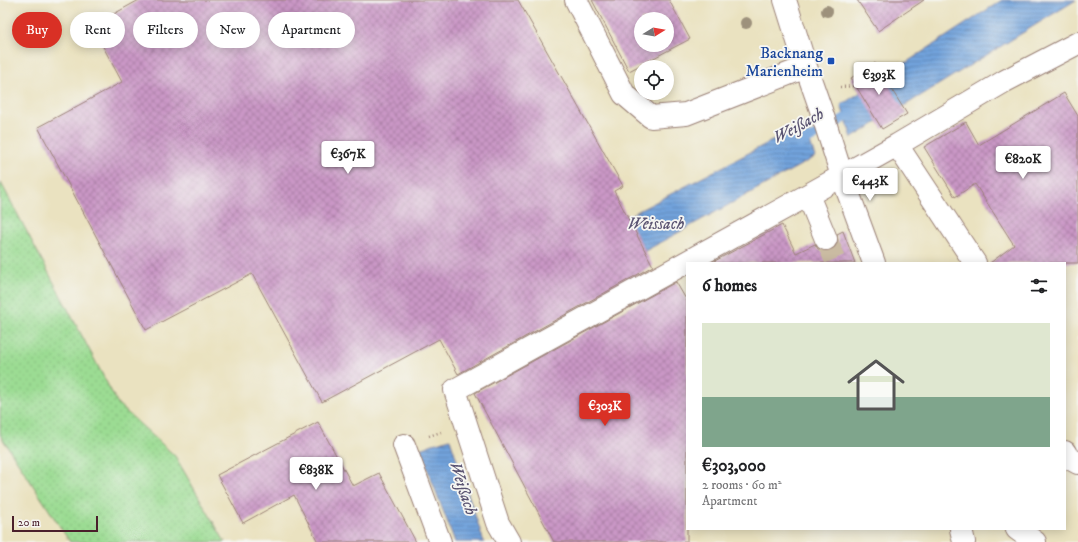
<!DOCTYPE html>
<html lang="en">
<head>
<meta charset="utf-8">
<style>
	:root { --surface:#fff; --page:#f6f6f6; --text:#202124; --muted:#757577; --line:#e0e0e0; --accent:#d93025 }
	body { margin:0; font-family:"IM FELL DW Pica",serif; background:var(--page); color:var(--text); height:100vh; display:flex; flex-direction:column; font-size:15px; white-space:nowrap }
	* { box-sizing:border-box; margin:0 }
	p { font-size:13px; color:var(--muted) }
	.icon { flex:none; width:22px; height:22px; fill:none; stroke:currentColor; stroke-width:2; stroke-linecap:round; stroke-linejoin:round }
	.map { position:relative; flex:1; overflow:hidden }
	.side { position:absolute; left:686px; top:262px; width:380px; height:268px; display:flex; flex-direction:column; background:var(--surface); border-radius:0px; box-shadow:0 2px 10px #0003 }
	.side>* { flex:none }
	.hud { position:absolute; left:12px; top:12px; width:380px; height:36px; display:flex; gap:8px }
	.needle { width:26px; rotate:79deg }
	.controls { position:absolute; left:634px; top:12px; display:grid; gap:8px }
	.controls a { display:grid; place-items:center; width:40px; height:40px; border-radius:50%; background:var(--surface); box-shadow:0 2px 10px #0003; font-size:20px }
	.scale { position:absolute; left:12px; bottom:10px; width:86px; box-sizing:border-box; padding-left:4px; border:2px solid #4a1f2b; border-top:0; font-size:11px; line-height:14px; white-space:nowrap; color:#4a1f2b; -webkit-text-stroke:3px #f6f6f2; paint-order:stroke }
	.price { position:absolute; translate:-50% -34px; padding:0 9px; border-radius:4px; background:#fff; color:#222; font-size:13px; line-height:26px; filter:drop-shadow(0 1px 2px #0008) }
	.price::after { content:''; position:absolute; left:50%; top:24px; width:12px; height:9px; margin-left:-6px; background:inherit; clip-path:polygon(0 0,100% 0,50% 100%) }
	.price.on { background:var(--accent); color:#fff }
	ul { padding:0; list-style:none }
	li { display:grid; align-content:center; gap:8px; height:212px; padding:0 16px }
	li+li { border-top:1px solid var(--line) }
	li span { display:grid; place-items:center; height:124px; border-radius:0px; color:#555 }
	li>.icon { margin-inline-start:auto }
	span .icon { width:72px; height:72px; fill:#fffc; stroke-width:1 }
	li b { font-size:17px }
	h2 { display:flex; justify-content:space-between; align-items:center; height:48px; padding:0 16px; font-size:17px }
	.chip { padding:0 14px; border-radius:18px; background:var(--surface); box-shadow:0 2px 10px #0003; font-size:14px; line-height:36px }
	.chip.on { background:var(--accent); color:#fff }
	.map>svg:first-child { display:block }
	.grass { fill:url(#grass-dots); stroke:#727e5f }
	.water { fill:url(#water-rules); stroke:#5e6184 }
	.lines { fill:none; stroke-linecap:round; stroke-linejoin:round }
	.stream { stroke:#71a3dc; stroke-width:9 }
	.building { fill:url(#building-cross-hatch); fill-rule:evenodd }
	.minor-tunnel { stroke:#cabba2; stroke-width:22; stroke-dasharray:22 11; stroke-linecap:butt }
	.minor-casing { stroke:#9a8076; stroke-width:24 }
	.path { stroke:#9a8076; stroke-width:2.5; stroke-dasharray:1 3; stroke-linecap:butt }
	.minor { stroke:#fff; stroke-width:22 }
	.tree { fill:#9d917c }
	.transit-dot { fill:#1a4fb4; stroke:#f6f6f2; stroke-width:1.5 }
	.labels { text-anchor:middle; stroke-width:3.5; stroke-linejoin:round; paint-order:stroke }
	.transit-label { font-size:16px; fill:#164399; stroke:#f6f6f2; text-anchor:end }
	.water-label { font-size:17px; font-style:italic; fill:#5a5472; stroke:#f6f6f2 }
</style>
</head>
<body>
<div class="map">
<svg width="1078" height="542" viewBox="0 0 1078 542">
	<defs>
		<pattern id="grass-dots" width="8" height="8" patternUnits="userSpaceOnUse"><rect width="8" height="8" fill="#9bdc93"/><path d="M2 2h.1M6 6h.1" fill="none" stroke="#87bc7f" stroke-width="1.8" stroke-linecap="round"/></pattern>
		<pattern id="water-rules" width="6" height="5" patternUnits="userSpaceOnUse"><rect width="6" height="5" fill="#71a3dc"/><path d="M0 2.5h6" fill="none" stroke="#5f84b3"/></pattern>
		<pattern id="building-cross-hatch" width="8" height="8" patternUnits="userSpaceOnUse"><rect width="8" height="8" fill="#ca97c6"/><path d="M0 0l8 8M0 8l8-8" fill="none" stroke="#a67ba1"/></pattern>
	</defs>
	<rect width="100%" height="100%" fill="#f6f6f2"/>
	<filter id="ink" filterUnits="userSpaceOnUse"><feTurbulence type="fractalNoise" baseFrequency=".025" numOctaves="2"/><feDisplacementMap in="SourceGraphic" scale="8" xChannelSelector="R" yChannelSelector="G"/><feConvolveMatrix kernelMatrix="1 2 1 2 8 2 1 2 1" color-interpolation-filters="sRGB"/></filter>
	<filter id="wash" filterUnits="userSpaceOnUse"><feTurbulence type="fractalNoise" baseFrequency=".012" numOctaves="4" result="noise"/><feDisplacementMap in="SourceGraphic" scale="16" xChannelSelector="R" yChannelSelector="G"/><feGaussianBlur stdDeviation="0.9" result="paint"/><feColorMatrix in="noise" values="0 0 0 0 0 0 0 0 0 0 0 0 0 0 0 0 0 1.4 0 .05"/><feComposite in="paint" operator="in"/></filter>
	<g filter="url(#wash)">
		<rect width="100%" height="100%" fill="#eae2c0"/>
		<path class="grass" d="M 0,181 L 118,404 L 175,456 L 225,542 L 70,542 L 0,435 Z"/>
		<path class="water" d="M 1002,0 L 1076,0 L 852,138 L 841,105 Z
			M 804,124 L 815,157 L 645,251 L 627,217 Z
			M 450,439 L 484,542 L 455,542 L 420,449 L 433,444 Z"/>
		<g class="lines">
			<path class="stream" d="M 799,145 L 855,112"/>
		</g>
		<g id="blocks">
			<path class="building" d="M 139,0 L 518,0 L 623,186 L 614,191 L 653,266 L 458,374 L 439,339 L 322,402 L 252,274 L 146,330 L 38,127 L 122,82 L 92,26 Z
				M 592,0 L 669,0 L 690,39 L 629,71 ZM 641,19 L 667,19 L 667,45 L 641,45 Z
				M 857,0 L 924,0 L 878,31 Z
				M 875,63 L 907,114 L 882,129 L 851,78 Z
				M 1064,93 L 1078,116 L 1078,263 L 990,263 L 1014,245 L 975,184 L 955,197 L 924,147 L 966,122 L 979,145 Z
				M 782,225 L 796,253 L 815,244 L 818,249 L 824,251 L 831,250 L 836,247 L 838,241 L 837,234 L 843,231 L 855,263 L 711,263 Z
				M 676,282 L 687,301 L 687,542 L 554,542 L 475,393 Z
				M 318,422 L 353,486 L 379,473 L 416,542 L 318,542 L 294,495 L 243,523 L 217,475 Z"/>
		</g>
	</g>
	<g filter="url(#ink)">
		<use href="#blocks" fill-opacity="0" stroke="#9a8076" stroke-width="1"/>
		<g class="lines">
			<path class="minor-tunnel" d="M 826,239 L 837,263"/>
			<defs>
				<path id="minor" d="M 576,0 L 624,94 L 651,117 L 686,114 L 806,67
					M 785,0 L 806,67 L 821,110 L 842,176 L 874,263
					M 897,145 L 975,263
					M 808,195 L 826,239
					M 404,445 L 440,542
					M 1065,452 L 1067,457 L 1078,463
					M 961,529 L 964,542
					M 1017,529 L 1035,542
					M 509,542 L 498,523 L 455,390 L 808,195 L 897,145 L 1005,81 L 1078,43"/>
			</defs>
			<use href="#minor" class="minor-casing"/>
			<path class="path" d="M 840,87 L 856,86
				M 429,436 L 441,432"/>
			<use href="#minor" class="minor"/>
		</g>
		<g class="tree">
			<circle cx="827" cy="11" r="6"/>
			<circle cx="746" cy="23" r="6"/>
		</g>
	</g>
	<rect class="transit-dot" x="827" y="57" width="8" height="8" rx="2"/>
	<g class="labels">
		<g class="transit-label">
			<text x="823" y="58">Backnang<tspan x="823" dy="18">Marienheim</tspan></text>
		</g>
		<g class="water-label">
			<text transform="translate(798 125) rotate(-29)" y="6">Weißach</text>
			<text x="656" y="229">Weissach</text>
			<text transform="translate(464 488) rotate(72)" y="6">Weißach</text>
		</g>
	</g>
</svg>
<div class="controls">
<a><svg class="needle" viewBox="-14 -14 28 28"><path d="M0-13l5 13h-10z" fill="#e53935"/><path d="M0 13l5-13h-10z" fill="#757577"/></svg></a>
<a><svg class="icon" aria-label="locate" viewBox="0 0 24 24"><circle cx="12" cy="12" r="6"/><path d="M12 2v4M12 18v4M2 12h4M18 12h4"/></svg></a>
</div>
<div class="scale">20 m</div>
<b class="price" style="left:879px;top:96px">€393K</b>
<b class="price" style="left:348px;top:175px">€367K</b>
<b class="price" style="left:1023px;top:180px">€820K</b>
<b class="price" style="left:870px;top:202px">€443K</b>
<b class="price on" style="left:605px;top:427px">€303K</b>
<b class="price" style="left:316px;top:491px">€838K</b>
<div class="hud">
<a class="chip on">Buy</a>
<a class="chip">Rent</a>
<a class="chip">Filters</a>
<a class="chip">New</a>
<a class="chip">Apartment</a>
</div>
<section class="side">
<h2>6 homes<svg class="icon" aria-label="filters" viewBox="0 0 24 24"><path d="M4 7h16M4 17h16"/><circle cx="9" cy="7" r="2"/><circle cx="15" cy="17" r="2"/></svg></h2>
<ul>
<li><span style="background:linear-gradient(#dfe7d0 60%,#7fa58c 0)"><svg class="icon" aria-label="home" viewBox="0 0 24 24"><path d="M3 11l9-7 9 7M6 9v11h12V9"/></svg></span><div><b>€303,000</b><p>2 rooms · 60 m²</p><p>Apartment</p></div></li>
</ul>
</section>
</div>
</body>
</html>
